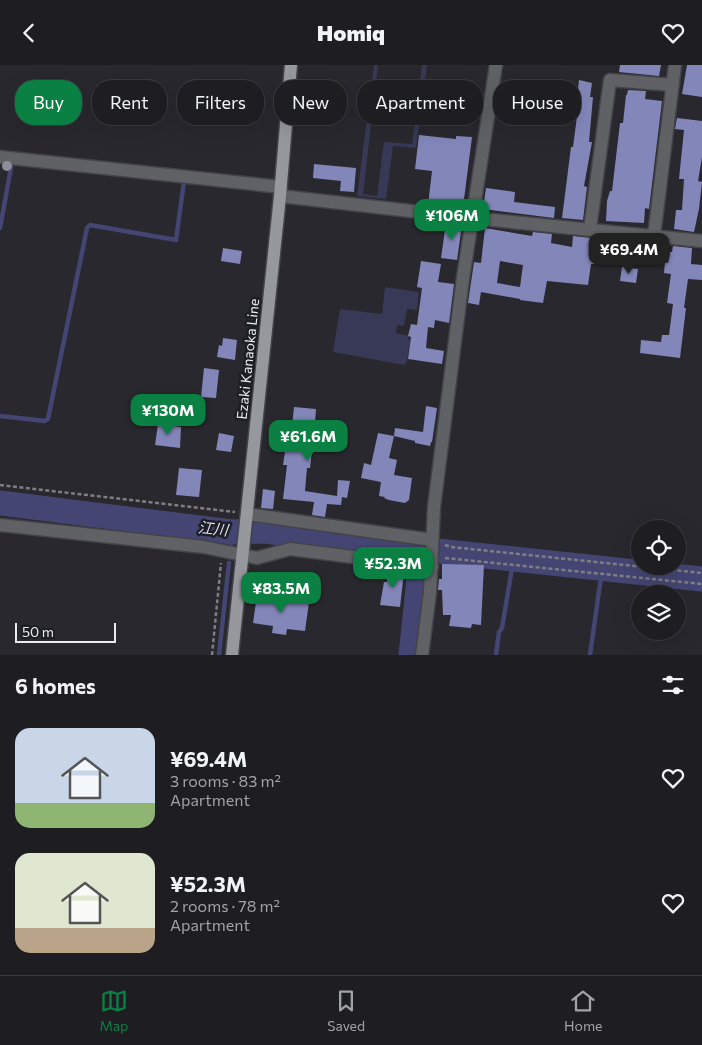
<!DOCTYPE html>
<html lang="en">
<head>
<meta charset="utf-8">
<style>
	:root { --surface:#1e1e22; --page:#2b2b2f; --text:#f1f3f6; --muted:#a1a2a5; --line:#3c3c40; --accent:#0b8043 }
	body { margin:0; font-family:Commissioner,"Noto Sans JP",sans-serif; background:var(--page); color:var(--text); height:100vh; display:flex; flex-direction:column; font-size:19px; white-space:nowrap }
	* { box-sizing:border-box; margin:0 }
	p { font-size:16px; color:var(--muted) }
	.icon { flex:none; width:28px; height:28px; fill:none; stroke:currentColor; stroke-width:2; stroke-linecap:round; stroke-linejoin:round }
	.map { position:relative; height:590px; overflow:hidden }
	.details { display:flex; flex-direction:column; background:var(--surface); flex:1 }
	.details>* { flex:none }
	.guide { position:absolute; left:15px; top:15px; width:672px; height:45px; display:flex; gap:10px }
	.controls { position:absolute; left:631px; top:455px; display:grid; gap:10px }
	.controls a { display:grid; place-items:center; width:55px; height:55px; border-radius:50%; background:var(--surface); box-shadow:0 5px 20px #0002,0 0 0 1px var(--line); font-size:25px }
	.scale { position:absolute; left:15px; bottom:12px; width:101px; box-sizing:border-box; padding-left:5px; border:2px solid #ebebef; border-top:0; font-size:14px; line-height:18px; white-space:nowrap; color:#ebebef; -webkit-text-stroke:4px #1e1f24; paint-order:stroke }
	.price { position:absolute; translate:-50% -42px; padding:0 11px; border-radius:10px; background:var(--accent); color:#fff; font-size:16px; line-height:32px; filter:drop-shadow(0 1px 2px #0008) }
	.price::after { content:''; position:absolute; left:50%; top:30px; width:15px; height:11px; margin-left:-8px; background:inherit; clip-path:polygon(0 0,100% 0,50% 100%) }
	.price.current { background:#222; color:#fff }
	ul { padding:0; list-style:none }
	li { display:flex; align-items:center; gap:15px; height:125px; padding:0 15px }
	li span { display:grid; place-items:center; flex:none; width:140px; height:100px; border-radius:15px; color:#555 }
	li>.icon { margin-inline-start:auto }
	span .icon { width:60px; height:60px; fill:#fffc; stroke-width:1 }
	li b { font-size:21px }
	h2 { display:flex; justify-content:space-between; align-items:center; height:60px; padding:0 15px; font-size:21px }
	.chip { padding:0 18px; border-radius:20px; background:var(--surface); box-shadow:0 5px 20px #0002,0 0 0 1px var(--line); font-size:18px; line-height:45px }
	.chip.current { background:var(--accent); color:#fff }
	header { display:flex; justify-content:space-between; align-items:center; height:65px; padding:0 15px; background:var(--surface); font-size:22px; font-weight:800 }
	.tab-bar { display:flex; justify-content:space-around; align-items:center; height:70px; border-top:1px solid var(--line); background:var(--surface); font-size:14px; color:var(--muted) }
	.tab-bar a { display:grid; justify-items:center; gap:2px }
	.tab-bar .current { color:var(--accent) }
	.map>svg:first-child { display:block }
	.green { fill:#383956 }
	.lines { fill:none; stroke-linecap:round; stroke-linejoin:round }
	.stream { stroke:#454574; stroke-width:4.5 }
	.river { stroke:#454574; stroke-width:25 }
	.building { fill:#8386b9; fill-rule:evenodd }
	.minor-casing { stroke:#434349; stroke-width:15 }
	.major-casing { stroke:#434349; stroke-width:15 }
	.path { stroke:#7e7e83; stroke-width:2.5; stroke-dasharray:4 2.5; stroke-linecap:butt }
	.minor { stroke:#606164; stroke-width:12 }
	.major { stroke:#97989e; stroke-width:12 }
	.tree { fill:#8d8e99 }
	.labels { text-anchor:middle; stroke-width:5; stroke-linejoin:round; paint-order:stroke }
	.street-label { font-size:14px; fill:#ebebef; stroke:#1e1f24 }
	.water-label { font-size:15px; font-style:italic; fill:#dde0ff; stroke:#1e1f24 }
</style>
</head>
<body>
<header><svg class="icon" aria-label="back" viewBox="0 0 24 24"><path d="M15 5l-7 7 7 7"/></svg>Homiq<svg class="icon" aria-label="heart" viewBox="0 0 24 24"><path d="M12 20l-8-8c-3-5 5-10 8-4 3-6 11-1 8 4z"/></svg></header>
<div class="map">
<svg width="702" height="590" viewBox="0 0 702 590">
	<rect width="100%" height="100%" fill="#28282e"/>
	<path class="green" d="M 374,0 L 378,0 L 363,129 L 377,131 L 384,77 L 412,79 L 422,0 L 427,0 L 416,83 L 393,81 L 386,134 L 357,131 Z
		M 385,222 L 419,227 L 417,245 L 407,244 L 404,261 L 397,260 L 396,268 L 409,271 L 408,274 L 410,275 L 407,296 L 404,300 L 333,287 L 340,244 L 382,249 Z"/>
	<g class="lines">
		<path class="stream" d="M 0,163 L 12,97
			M 0,351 L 45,356 L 48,354 L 87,163 L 90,160 L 176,175 L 184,116
			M 231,481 L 232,467
			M 514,497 L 514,494
			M 602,506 L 602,503
			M 219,590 L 229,498
			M 496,590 L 499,567 L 502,563 L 512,503
			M 590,590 L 601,512"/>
		<path class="river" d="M 0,438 L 232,467 L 264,466 L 427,485
			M 438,486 L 702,514
			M 411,590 L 422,486"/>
	</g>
	<path class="building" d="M 620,0 L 661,0 L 659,11 L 619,7 Z
		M 687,0 L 702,0 L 702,32 L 682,29 Z
		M 579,15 L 592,18 L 590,32 L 593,32 L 589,77 L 592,77 L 584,121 L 587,122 L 583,155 L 562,153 L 571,82 L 573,82 L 577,51 L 575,51 Z
		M 628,25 L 646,26 L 645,34 L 662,36 L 649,144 L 645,143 L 644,158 L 606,156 L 607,136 L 610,126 L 612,126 L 620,58 L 623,58 L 626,30 L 627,30 Z
		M 677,53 L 702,56 L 702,92 L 698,116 L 702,117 L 699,144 L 694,167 L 674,164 L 676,145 L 682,145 L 684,114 L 679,114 L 684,65 L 675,64 Z
		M 419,70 L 456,74 L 456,71 L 472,72 L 463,142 L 453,141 L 452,143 L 428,140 L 432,106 L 415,104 Z
		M 314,99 L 356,103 L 354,127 L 340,126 L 341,116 L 313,113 Z
		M 486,123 L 515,127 L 514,137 L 555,142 L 554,153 L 483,144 Z
		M 446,158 L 462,160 L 457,195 L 441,193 Z
		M 485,163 L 532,171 L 533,167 L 552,169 L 551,178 L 572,182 L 573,171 L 609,175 L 608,187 L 596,186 L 595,199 L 591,199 L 588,220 L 547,216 L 543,238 L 520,235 L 520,234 L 481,227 L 479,240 L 468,238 L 474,197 L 481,198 ZM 500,196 L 523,200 L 520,222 L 497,218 Z
		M 673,181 L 692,183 L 691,199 L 702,200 L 702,215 L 688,214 L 684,243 L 686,243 L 680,293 L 640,288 L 641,275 L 661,277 L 662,270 L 669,270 L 673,239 L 667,238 L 671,209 L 664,208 L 665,197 L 668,198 L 670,187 L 672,187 Z
		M 223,183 L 242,186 L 240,199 L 221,196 Z
		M 421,196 L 441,199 L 438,217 L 454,219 L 449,258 L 435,255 L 434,263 L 428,262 L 426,283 L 444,286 L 442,299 L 408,294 L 411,272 L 408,271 L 411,259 L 417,260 L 422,223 L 417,222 Z
		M 622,202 L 638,204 L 636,218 L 620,216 Z
		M 223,273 L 237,275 L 235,295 L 217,292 L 219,280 L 222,281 Z
		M 204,303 L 219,305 L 216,333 L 201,332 Z
		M 426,341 L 437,343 L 432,377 L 431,377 L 430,381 L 415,378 L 415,376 L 394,371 L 389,393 L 397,395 L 394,410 L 412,413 L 409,435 L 405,438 L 389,435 L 384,433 L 385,432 L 379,431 L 381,417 L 361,413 L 364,398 L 371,400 L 378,368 L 394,371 L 395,363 L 423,367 Z
		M 294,342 L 316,344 L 315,358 L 336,361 L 334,373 L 314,370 L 310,403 L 307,403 L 305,426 L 337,431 L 338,415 L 350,416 L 347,433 L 342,432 L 341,440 L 327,439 L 325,452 L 312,450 L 314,437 L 283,434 L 287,400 L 283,400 L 286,380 L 290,381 Z
		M 158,359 L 181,362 L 180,383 L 155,380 Z
		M 219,368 L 234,371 L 231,387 L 216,385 Z
		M 179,403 L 202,405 L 199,432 L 176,430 Z
		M 263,424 L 275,426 L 273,444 L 261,443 Z
		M 442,499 L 484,500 L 481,560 L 472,559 L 471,563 L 449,561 L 451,550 L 443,550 L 442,525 L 438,525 L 439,514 L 442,514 Z
		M 389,505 L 404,507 L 400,542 L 380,540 L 384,517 L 387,517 Z
		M 257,530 L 309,537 L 305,566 L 287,564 L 286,570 L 272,568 L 273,561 L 253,558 Z"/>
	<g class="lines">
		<defs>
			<path id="minor" d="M 0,92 L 281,122
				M 280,131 L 472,153 L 702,176
				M 590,164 L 610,15 L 673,20
				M 654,171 L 675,0
				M 247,449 L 432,475
				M 0,460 L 204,482 L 257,493 L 290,484 L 432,502
				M 422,590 L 430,527 L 434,442 L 463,213 L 496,0"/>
			<path id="major" d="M 232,590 L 280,131 L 291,0"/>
		</defs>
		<use href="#minor" class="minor-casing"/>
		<use href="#major" class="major-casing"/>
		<path class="path" d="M 0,420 L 235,447
			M 445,480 L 451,482 L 702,508
			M 445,493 L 702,519
			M 212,590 L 221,498"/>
		<use href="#minor" class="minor"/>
		<use href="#major" class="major"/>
	</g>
	<circle class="tree" cx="7" cy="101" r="5"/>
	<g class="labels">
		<g class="street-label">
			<text transform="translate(248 294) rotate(-84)" y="5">Ezaki Kanaoka Line</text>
		</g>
		<g class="water-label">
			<text transform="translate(213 464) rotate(6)" y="5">江川</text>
		</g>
	</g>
</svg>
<div class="controls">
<a><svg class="icon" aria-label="locate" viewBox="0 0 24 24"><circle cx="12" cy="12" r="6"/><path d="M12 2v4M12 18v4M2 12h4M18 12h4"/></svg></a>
<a><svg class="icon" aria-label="layers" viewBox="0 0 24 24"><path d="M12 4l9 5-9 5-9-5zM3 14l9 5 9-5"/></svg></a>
</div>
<div class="scale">50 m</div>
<b class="price" style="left:452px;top:176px">¥106M</b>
<b class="price current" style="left:629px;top:210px">¥69.4M</b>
<b class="price" style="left:168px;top:371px">¥130M</b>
<b class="price" style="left:308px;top:397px">¥61.6M</b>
<b class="price" style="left:393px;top:524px">¥52.3M</b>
<b class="price" style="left:281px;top:549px">¥83.5M</b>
<div class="guide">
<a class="chip current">Buy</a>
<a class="chip">Rent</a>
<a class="chip">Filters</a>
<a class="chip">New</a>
<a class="chip">Apartment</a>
<a class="chip">House</a>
</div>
</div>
<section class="details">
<h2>6 homes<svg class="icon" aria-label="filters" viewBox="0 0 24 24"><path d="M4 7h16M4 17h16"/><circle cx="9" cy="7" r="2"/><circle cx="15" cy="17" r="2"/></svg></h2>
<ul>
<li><span style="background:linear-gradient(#c9d6e8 75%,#8fb573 0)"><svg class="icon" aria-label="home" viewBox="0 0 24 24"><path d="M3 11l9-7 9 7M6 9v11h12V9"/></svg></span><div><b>¥69.4M</b><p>3 rooms · 83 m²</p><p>Apartment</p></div><svg class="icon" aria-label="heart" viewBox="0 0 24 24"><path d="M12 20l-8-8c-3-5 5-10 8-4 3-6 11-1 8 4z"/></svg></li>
<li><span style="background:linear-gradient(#dfe7d0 75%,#b9a48a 0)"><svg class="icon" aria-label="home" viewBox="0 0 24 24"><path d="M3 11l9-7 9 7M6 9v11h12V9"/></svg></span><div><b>¥52.3M</b><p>2 rooms · 78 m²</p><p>Apartment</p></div><svg class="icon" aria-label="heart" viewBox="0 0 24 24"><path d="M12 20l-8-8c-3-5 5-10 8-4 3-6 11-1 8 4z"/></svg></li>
</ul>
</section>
<nav class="tab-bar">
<a class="current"><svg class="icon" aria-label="map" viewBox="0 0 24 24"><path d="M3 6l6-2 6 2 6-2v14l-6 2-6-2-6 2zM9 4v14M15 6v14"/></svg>Map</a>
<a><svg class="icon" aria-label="saved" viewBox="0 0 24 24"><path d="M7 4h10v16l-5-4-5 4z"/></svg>Saved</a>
<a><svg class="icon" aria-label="home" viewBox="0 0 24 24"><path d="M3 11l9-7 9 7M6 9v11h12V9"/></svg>Home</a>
</nav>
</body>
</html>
